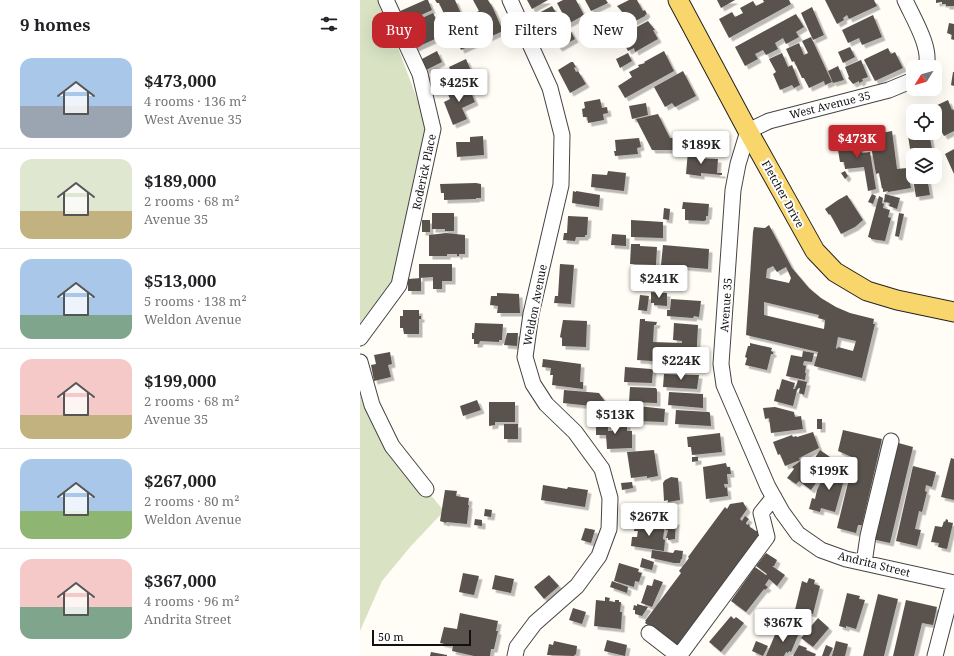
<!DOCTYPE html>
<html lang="en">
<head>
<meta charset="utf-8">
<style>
	:root { --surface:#fff; --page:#f6f6f6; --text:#202124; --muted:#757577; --line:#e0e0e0; --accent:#c4262e }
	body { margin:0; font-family:"Noto Serif",serif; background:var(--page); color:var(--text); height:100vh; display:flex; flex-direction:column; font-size:15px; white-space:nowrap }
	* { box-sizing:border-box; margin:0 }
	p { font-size:13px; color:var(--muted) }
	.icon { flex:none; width:22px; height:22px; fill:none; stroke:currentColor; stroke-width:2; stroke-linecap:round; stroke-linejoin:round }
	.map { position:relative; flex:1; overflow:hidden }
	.panel { display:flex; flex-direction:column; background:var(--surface); width:360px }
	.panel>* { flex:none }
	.top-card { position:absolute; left:12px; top:12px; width:380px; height:36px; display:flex; gap:8px }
	.needle { width:26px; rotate:233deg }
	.tools { position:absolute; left:546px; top:60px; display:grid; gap:8px }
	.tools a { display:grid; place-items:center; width:36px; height:36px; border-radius:8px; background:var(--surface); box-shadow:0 4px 16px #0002; font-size:20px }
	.scale { position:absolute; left:12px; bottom:10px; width:99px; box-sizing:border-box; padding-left:4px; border:2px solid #111; border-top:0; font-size:11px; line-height:14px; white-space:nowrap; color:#111; -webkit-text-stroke:3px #fff; paint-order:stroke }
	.price { position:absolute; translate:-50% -34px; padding:0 9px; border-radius:4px; background:#fff; color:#222; font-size:13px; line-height:26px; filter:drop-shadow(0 1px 2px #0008) }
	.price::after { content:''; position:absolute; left:50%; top:24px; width:12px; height:9px; margin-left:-6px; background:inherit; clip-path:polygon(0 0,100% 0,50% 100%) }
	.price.active { background:var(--accent); color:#fff }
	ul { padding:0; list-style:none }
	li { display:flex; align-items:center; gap:12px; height:100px; padding:0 20px }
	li+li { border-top:1px solid var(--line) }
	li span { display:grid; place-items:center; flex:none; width:112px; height:80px; border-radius:12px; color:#555 }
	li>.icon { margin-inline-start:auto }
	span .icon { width:48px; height:48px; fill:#fffc; stroke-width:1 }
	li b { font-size:17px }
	h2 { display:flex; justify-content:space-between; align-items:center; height:48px; padding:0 20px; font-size:17px }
	.pill { padding:0 14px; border-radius:12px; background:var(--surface); box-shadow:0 4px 16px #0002; font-size:14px; line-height:36px }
	.pill.active { background:var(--accent); color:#fff }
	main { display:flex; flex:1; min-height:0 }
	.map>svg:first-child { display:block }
	.cemetery { fill:#d9e3c4 }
	.building { fill:#5a524d; fill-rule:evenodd; filter:url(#shadow) }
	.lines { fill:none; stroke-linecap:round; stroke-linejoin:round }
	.minor-casing { stroke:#444; stroke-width:17 }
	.major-casing { stroke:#222; stroke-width:21 }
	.minor { stroke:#fff; stroke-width:15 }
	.major { stroke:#f9d66b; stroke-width:19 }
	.labels { text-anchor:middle; stroke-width:4; stroke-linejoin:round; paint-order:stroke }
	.street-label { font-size:11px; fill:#111; stroke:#fff }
</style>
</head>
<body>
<main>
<section class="panel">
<h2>9 homes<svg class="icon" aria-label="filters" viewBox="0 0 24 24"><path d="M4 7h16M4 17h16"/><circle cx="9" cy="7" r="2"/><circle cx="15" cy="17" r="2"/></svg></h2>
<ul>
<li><span style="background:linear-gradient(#a9c7e8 60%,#9aa5b1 0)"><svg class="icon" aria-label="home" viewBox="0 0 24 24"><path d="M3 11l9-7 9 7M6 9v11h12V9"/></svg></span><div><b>$473,000</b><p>4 rooms · 136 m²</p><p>West Avenue 35</p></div></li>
<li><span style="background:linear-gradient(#dfe7d0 65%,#c2b280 0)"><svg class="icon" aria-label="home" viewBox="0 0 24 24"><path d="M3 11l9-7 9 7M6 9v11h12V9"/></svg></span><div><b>$189,000</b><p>2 rooms · 68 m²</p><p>Avenue 35</p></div></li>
<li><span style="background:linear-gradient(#a9c7e8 70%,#7fa58c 0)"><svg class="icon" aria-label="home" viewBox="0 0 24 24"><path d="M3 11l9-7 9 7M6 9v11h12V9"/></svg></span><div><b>$513,000</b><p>5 rooms · 138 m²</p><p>Weldon Avenue</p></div></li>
<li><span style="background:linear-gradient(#f6c9c9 70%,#c2b280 0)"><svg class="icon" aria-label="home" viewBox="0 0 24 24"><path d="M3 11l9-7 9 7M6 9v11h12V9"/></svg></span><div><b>$199,000</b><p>2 rooms · 68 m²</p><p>Avenue 35</p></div></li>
<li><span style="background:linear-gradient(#a9c7e8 65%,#8fb573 0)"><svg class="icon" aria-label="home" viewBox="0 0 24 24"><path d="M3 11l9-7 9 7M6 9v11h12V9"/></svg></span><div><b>$267,000</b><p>2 rooms · 80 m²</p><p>Weldon Avenue</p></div></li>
<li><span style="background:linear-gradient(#f6c9c9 60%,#7fa58c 0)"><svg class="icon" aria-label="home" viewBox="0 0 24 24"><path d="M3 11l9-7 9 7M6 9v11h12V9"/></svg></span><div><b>$367,000</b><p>4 rooms · 96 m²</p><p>Andrita Street</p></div></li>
</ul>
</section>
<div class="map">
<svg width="594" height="656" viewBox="0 0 594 656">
	<defs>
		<filter id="shadow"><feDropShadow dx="3.5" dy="3.5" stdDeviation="0" flood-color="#0004"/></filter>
	</defs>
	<rect width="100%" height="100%" fill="#fffdf5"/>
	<path class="cemetery" d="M 0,0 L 20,0 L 68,128 L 35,285 L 0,329 Z
		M 0,372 L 43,462 L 84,511 L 51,546 L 22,581 L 0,631 Z"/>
	<path class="building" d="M 65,0 L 68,0 L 72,10 L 44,23 L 38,12 Z
		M 75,0 L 95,0 L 103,18 L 119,11 L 113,0 L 128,0 L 133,8 L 143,31 L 101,50 L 79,3 L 77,3 Z
		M 167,0 L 188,0 L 172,9 Z
		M 203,0 L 216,0 L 224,15 L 208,24 L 197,3 Z
		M 225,0 L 246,0 L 248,3 L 231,11 Z
		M 269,0 L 277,0 L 283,11 L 285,10 L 287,14 L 285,15 L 285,16 L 266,26 L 261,16 L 264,14 L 257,6 Z
		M 357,0 L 375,0 L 361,8 Z
		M 403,0 L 429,0 L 431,4 L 369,38 L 359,19 L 372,12 L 375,17 L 383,13 L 380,8 L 393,1 L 396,6 L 404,2 Z
		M 465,0 L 514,0 L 517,6 L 489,19 L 487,15 L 483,18 L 484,20 L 477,24 Z
		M 576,0 L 594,0 L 594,6 L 586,6 L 586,4 L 582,4 L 582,2 L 576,3 Z
		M 192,6 L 204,26 L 187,35 L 175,15 Z
		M 452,7 L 464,35 L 453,40 L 441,13 Z
		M 73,13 L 84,35 L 55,48 L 45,26 Z
		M 436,14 L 444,27 L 436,32 L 439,37 L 426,44 L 423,38 L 415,43 L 418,49 L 406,55 L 403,50 L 395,54 L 398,59 L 385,66 L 375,47 Z
		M 513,15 L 522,37 L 502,45 L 499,38 L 488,43 L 482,30 Z
		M 288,21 L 295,30 L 293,30 L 298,39 L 275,52 L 274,48 L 268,51 L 260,36 Z
		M 589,23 L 594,24 L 594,40 L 591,39 L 592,35 L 587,33 Z
		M 209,28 L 215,39 L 199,48 L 191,38 Z
		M 451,37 L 472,82 L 465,85 L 464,81 L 449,88 L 444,78 L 442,78 L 434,61 L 432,62 L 426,49 L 439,43 L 444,55 L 448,53 L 442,41 Z
		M 490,47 L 495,57 L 483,63 L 478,52 Z
		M 528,48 L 531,54 L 535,52 L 543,68 L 515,81 L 504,60 L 505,59 Z
		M 77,51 L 82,62 L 66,70 L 60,60 Z
		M 304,51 L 314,71 L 265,98 L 258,86 L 272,77 L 269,72 L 279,67 L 278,65 L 285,63 L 284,62 Z
		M 268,53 L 272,61 L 260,68 L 256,59 Z
		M 422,53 L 428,67 L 432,65 L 440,85 L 434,88 L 432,85 L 420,90 L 413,74 L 416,72 L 409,59 Z
		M 106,59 L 112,73 L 95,81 L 89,67 Z
		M 501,60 L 508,77 L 502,79 L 503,81 L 499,83 L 499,81 L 493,84 L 488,78 L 489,77 L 485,67 Z
		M 211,62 L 213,62 L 216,67 L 214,68 L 216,72 L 218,71 L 226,84 L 210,93 L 198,70 Z
		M 478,66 L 484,80 L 473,83 L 468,71 Z
		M 323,71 L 336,96 L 315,107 L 312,103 L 305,107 L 294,87 Z
		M 593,72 L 594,72 L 594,86 L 591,85 Z
		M 107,83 L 115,102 L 102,108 L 107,119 L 93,125 L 84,102 L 90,99 L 87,92 Z
		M 240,99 L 242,108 L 247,107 L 248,113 L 243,114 L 244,120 L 228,123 L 227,117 L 223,117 L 222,109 L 225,108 L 224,102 Z
		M 588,100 L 592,110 L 593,109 L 594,111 L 594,131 L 584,136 L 580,129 L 582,128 L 575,111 L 573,111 L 571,108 Z
		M 286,103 L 288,115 L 272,119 L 269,106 Z
		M 298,114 L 310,138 L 314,138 L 313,141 L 323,141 L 323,138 L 337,139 L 336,150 L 292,150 L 276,119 Z
		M 553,128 L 553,133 L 569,133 L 573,154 L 562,155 L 562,153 L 559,153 L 560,155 L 558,155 L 557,153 L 555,154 L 555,155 L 551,155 L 547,129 Z
		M 532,131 L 537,169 L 547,168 L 551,188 L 528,192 L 528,191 L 523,192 L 523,188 L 522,189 L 519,173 L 516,174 L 509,135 Z
		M 499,135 L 502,153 L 510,152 L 516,189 L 508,191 L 504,167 L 485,169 L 484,162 L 480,162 L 477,144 L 491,143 L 490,136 Z
		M 123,136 L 124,155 L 97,157 L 96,142 L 110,142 L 110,137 Z
		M 279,138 L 281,147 L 277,148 L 278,154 L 255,156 L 254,151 L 256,151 L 255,140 Z
		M 594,149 L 594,174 L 585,154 Z
		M 328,151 L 337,151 L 337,158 L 358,159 L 357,173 L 362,173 L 362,175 L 341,173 L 341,176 L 326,174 Z
		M 248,171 L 266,173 L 264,191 L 231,187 L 232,174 L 247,175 Z
		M 485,171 L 488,176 L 485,179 L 481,173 Z
		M 567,177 L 570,195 L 556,197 L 553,179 Z
		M 116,183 L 121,184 L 121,198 L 116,198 L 116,199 L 84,200 L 84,193 L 81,193 L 80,184 Z
		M 213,191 L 216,192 L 216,191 L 240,195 L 239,207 L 212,203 Z
		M 512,194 L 516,196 L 513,204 L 508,202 Z
		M 525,194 L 540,198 L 537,209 L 529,206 L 530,203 L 524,202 Z
		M 487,195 L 503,220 L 495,227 L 481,234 L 470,214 L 469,215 L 465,209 L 478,200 Z
		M 519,196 L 523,198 L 522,203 L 524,204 L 523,208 L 530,210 L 528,217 L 531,218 L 525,241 L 511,239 L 511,238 L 508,237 Z
		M 323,202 L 349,204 L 348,216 L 346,216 L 346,220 L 344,221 L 325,220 L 325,209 L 322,209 Z
		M 304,208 L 310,209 L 309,220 L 303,219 Z
		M 72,213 L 94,213 L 94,231 L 85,231 L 85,229 L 72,229 Z
		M 539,213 L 544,214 L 539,237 L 535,236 Z
		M 208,216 L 228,217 L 227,235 L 225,235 L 225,237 L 216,237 L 215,241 L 203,240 L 204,233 L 207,233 Z
		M 62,220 L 70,220 L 70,232 L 62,232 Z
		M 271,220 L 303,222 L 303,238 L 271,237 Z
		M 409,225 L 432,268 L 449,288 L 461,298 L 476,307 L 490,313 L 514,319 L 513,324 L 515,324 L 502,378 L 454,366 L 458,352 L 386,335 L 393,232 L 394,227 L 405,228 ZM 413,266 L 417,272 L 426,267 L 431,278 L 429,283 L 406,278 L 407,269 ZM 404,302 L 459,315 L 458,318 L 465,320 L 464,329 L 404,315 ZM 478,337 L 496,341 L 493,351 L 478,347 L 477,349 L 476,348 Z
		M 86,233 L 105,235 L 105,254 L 99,254 L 99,256 L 97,256 L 97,254 L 87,254 L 87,256 L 69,256 L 69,235 Z
		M 252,234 L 266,235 L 266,246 L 251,245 Z
		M 271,244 L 280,244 L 280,246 L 297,247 L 296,265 L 270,264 Z
		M 303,245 L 349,249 L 348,269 L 301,265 Z
		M 59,264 L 92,264 L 92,281 L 82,281 L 82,289 L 73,289 L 73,277 L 59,278 Z
		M 200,264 L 214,265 L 211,304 L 194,303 L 195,296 L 198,296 Z
		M 61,278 L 61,291 L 48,291 L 48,279 Z
		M 291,292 L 307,293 L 307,306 L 294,305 L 294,303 L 291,303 Z
		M 137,293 L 159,294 L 160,313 L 137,313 L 138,306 L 130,305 L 131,296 L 137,296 Z
		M 280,295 L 289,296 L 287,311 L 278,310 Z
		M 311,299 L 341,301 L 339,317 L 334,316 L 333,318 L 307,316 L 307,310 L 310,310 Z
		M 43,310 L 59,310 L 59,316 L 61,316 L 61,319 L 59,319 L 59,334 L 44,334 L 43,328 L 40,328 L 40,316 L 43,316 Z
		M 280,319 L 285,319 L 285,321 L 297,322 L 296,325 L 294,325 L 293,342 L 322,343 L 322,341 L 313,340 L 314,323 L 338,325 L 336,364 L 277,360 Z
		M 203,320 L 227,321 L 226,347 L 202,346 L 202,338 L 200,337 Z
		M 115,323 L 143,324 L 142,340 L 139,340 L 139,342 L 120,341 L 119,344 L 114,344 L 114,339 L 112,339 L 112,333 L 114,333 Z
		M 147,333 L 158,333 L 157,346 L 144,345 Z
		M 390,343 L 412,348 L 411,351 L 413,352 L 413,354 L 411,354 L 407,370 L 385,365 L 387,358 L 385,357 L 388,346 L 390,346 Z
		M 443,351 L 454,353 L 452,362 L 444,361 L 443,365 L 446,366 L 445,373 L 446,373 L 445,380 L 426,376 L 431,355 L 442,357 Z
		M 30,352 L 32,364 L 28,365 L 31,377 L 14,381 L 11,365 L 16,364 L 14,355 Z
		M 183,359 L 221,364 L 220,382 L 223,382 L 223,389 L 192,385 L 193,375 L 190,375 L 191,368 L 182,367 Z
		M 265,367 L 291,369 L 293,370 L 292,383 L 264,382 Z
		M 304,374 L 339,375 L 337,389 L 303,387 Z
		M 422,379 L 435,383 L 433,389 L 435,389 L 438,380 L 447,382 L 444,395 L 439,393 L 440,388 L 439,388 L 437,390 L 433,406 L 414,401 L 417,389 L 419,390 Z
		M 270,387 L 296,388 L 297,390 L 297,403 L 269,402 Z
		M 204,390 L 239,393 L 249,407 L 237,415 L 231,406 L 203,403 Z
		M 309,392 L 343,394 L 343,408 L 308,405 Z
		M 117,400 L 121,410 L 103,416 L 100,406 Z
		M 129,402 L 155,402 L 155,422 L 135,422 L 135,425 L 129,426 Z
		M 278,406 L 305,409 L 304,422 L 277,421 Z
		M 415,407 L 434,412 L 435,417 L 441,416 L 443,429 L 411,433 L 409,418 L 405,419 L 403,408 Z
		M 316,410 L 349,412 L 350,413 L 351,426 L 315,424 Z
		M 457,419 L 462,419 L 462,429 L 457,429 Z
		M 236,422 L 248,422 L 248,431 L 252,431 L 252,424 L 267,424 L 267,431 L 272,431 L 272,448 L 247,449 L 246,435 L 236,435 Z
		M 144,424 L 158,424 L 158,439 L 144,439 Z
		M 483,430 L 522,439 L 502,525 L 498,525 L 496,533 L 477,528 L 494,458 L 478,451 Z
		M 453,432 L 459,448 L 439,458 L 440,460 L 425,466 L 420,454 L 418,455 L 413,442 L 432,435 L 433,437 L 436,436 L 437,437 Z
		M 360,433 L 362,452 L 332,455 L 331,447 L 328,447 L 327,437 Z
		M 535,442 L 553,447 L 530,543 L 512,539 Z
		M 294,450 L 298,476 L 287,478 L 287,476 L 271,478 L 267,452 Z
		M 460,450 L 473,459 L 451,490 L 439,481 L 436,484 L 427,478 L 434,469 L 432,467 L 442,460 L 449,467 Z
		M 332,457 L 338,457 L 338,461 L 332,462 Z
		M 591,458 L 594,459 L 594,500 L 581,497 Z
		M 366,463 L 367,467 L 370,467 L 371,474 L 367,474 L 368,484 L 364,484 L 365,488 L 367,487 L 368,496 L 346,499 L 343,467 Z
		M 475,465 L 485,468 L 484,473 L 486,473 L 475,512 L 461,508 L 460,512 L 449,509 L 452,498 L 455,499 L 457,490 L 461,482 L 468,483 L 471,470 L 473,470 Z
		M 553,466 L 576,472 L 572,487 L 566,485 L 565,491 L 567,492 L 562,512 L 559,511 L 555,529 L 561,530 L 557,546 L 536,541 Z
		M 311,477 L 318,478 L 320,500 L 308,502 L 308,500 L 304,501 L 303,483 L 305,480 Z
		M 272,482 L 273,488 L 262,490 L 261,483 Z
		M 183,485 L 207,489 L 208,487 L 228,490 L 225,507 L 181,500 Z
		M 85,490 L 97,491 L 96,496 L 109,498 L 108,505 L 109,505 L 107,524 L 86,522 L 86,523 L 80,521 Z
		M 383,502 L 387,509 L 380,519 L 382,521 L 385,516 L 389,519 L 386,523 L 387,525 L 389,524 L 390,527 L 396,531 L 399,531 L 401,535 L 318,646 L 285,623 L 286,621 L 285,621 L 321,573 L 319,571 L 329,558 L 328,557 L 365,507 L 367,509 L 370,504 Z
		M 125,509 L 132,510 L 131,517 L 124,516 Z
		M 307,512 L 306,520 L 286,523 L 285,516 Z
		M 115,519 L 122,520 L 122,526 L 114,525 Z
		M 586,519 L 588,520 L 588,522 L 593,523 L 587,549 L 578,547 L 579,543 L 571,542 L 575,526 L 582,527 L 584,521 L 585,522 Z
		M 308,521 L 316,521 L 315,539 L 308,540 L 308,538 L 306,538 L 308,530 L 306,530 L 306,525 L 308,525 Z
		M 275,523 L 300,527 L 300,524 L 305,524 L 303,539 L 305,540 L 304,551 L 271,546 L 272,537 L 277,537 L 278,531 L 274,531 Z
		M 225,528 L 235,530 L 231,543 L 221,540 Z
		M 292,550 L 313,553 L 315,550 L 323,551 L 322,559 L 321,559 L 320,563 L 314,563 L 291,558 Z
		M 406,553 L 417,560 L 414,566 L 412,566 L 425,575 L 417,586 L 409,579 L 405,585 L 408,587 L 405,590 L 404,589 L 386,612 L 371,601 L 395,567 L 406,575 L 407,574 L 396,566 Z
		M 282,558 L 294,562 L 292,570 L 280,567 Z
		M 259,563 L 279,569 L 278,572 L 282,573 L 279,582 L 275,581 L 274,587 L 254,581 Z
		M 103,573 L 119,576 L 114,595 L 99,592 Z
		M 135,575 L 154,579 L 151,593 L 132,589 Z
		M 189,575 L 199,586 L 184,599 L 174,587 Z
		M 449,578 L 455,580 L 454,584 L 460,586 L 453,614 L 435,610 L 442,581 L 447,583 Z
		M 294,579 L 303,582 L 292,607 L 281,603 L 287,585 L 292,586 Z
		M 252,581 L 268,587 L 267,593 L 250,587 Z
		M 487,593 L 500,596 L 499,599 L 505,600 L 496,629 L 486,626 L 486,628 L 479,626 Z
		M 518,594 L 538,599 L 524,656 L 503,656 Z
		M 245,597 L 250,598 L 249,601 L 255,602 L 255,600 L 259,600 L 259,602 L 261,602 L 260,612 L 262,612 L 261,629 L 234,626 L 236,600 L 245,601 Z
		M 546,600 L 577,607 L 573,625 L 562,623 L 554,656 L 533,656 Z
		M 277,604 L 288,607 L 282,616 L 275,614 L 275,610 L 273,610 L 274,605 L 277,606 Z
		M 213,608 L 226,612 L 222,624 L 209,620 Z
		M 100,613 L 138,621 L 136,631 L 138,631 L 134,649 L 131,649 L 130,656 L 114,656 L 92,651 L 93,646 L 80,643 L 84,627 L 97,629 Z
		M 371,616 L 374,619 L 376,617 L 384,623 L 361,652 L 349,642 Z
		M 458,618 L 469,628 L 453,647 L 441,638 Z
		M 427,628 L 439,633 L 431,652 L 429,651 L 428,653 L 426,652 L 424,656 L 406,656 L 417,630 L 424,633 Z
		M 247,640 L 267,645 L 265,656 L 244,651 Z
		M 194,641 L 217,646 L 216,655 L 215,654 L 214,656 L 187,655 L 189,644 L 193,645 Z
		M 396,641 L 408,646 L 403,656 L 392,651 Z
		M 476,641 L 488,644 L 485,656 L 472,656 Z
		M 439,645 L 447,648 L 446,650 L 456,654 L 455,656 L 433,656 Z
		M 466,645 L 473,648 L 469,656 L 462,656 Z
		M 71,652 L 87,655 L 87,656 L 70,656 Z"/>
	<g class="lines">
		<defs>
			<path id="minor" d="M 150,0 L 190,88 L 202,135 L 201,185 L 171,314 L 165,357 L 173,384 L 186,404 L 215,432 L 242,469 L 250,498 L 249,529 L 239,556 L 217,586 L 175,623 L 157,647 L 155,656
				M 545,0 C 553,18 572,48 566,67
				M 553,80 L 529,90 L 409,121 L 388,131 L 378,164 L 373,190 L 361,364 L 364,385 L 408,487 L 422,512 L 438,534 L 461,550 L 486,559 L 594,583 L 575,656
				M 0,338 L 39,285 L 73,129 L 60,74 L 26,0
				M 0,362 L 12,405 L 32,446 L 66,489
				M 504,563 L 508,536 L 531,441
				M 289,633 L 316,654 L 322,652 L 407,537 L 401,513 L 414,497"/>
			<path id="major" d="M 318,0 L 388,131 L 455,251 L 475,272 L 507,291 L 537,300 L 594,312"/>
		</defs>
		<use href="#minor" class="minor-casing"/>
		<use href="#major" class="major-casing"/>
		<use href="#minor" class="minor"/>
		<use href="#major" class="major"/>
	</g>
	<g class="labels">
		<g class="street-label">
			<text transform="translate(470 105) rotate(-14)" y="4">West Avenue 35</text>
			<text transform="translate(64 172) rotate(-78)" y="4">Roderick Place</text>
			<text transform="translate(423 194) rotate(61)" y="4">Fletcher Drive</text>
			<text transform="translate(175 305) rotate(-79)" y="4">Weldon Avenue</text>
			<text transform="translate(366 305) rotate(-86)" y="4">Avenue 35</text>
			<text transform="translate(514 564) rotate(14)" y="4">Andrita Street</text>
		</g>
	</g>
</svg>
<div class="tools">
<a><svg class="needle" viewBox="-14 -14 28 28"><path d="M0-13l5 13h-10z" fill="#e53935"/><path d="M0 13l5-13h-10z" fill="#757577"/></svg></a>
<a><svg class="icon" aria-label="locate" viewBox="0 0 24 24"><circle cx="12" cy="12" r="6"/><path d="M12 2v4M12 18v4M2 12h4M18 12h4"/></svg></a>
<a><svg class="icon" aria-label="layers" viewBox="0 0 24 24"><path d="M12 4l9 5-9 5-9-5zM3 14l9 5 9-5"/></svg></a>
</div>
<div class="scale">50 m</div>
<b class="price" style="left:99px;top:103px">$425K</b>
<b class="price active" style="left:497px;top:159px">$473K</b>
<b class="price" style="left:341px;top:165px">$189K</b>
<b class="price" style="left:299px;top:299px">$241K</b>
<b class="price" style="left:321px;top:381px">$224K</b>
<b class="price" style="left:255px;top:435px">$513K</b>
<b class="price" style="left:469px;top:491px">$199K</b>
<b class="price" style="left:289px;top:537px">$267K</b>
<b class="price" style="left:423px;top:643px">$367K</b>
<div class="top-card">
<a class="pill active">Buy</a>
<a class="pill">Rent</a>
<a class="pill">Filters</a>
<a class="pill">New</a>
</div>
</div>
</main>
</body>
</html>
